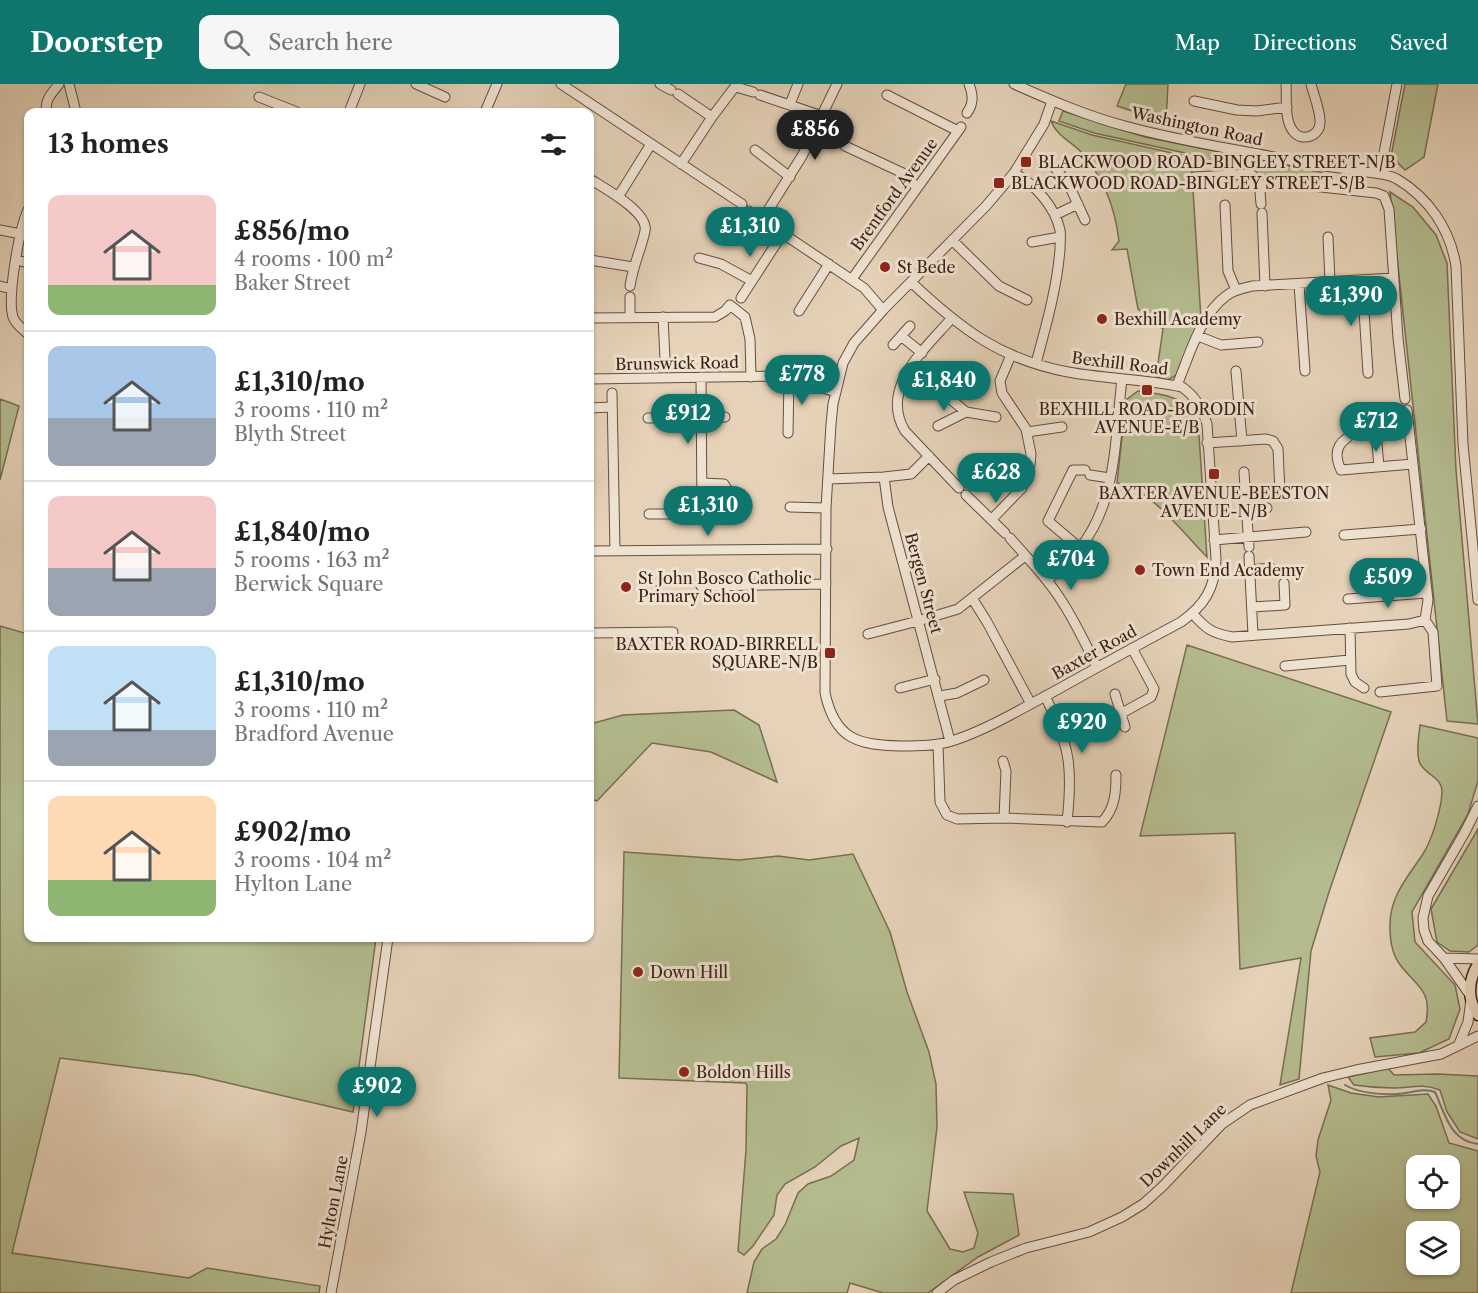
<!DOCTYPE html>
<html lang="en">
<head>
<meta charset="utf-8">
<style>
	:root { --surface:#fff; --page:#f6f6f6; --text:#222; --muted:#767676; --line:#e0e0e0; --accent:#0f766e }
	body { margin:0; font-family:"Libre Caslon Text",serif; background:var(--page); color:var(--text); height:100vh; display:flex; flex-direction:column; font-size:22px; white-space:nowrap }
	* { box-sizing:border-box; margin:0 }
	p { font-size:20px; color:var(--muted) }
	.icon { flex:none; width:33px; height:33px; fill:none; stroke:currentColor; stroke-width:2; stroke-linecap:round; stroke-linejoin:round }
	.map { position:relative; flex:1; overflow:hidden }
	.details { position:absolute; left:24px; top:24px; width:570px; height:834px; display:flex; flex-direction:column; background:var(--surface); border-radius:12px; box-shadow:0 2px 4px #0004 }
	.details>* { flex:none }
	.buttons { position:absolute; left:1406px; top:1071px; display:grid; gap:12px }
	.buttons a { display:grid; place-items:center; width:54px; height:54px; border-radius:12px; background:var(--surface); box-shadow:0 2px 4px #0004; font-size:30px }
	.price { position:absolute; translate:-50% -51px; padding:0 14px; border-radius:21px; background:var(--accent); color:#fff; font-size:20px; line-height:39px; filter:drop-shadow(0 2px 3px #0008) }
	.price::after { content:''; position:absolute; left:50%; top:36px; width:18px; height:14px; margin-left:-9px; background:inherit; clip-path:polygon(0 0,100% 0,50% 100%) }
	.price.current { background:#222; color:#fff }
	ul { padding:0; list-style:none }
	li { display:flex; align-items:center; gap:18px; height:150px; padding:0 24px }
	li+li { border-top:2px solid var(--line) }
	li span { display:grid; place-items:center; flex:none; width:168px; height:120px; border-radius:12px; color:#555 }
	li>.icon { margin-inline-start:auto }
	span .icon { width:72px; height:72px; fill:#fffc; stroke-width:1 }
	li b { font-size:26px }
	h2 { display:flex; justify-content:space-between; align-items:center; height:72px; padding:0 24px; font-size:26px }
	header { display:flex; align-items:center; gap:36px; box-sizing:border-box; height:84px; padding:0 30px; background:var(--accent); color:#fff }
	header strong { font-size:28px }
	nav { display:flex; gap:33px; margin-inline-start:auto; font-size:21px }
	.search { width:420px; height:54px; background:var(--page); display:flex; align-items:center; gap:15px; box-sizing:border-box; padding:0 21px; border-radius:12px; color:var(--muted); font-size:22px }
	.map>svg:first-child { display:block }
	.green { fill:#b4bc8f; stroke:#786e52; stroke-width:1.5; fill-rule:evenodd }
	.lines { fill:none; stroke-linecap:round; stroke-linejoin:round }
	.stream { stroke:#727b73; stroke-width:2 }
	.minor-casing { stroke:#674d3e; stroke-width:11 }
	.major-casing { stroke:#3d2116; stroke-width:13 }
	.minor { stroke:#eee2d1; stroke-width:9 }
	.major { stroke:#e5d2b8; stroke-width:10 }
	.poi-dot { fill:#8f2418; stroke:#eee2d1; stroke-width:2 }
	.labels { text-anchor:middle; stroke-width:6; stroke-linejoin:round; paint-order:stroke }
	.street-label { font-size:16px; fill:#3d2116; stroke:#eee2d1 }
	.poi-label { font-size:16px; fill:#3d2116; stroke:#eee2d1; text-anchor:start }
</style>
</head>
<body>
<header>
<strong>Doorstep</strong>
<div class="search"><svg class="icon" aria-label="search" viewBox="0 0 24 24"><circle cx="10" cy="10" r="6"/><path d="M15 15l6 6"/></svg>Search here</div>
<nav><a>Map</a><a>Directions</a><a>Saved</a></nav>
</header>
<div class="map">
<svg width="1478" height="1209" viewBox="0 0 1478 1209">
	<rect width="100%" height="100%" fill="#e5d2b8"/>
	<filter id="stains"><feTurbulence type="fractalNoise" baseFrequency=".00333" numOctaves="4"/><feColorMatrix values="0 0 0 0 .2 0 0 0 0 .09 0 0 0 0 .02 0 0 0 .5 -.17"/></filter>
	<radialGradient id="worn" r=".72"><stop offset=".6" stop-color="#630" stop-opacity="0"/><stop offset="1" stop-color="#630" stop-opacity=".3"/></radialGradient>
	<path class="green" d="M 1126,0 L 1168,0 L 1166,38 L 1117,22 Z
		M 1405,0 L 1438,0 L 1424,73 L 1405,86 L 1391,72 Z
		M 1063,27 L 1145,53 L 1320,88 L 1328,92 L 1325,101 L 1265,97 L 1222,89 L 1222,79 L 1196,79 L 1194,71 L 1094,49 L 1059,37 Z
		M 1051,37 L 1092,51 L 1191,73 L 1201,235 L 1178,290 L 1168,296 L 1156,293 L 1163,245 L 1138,225 L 1127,165 L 1112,166 L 1119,157 C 1115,123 1104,93 1080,67 C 1070,57 1056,51 1051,37 Z
		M 1390,108 L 1413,123 L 1436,151 L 1447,179 L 1456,386 L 1478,640 L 1447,637 Z
		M 1138,307 C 1169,311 1195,313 1199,351 L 1207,473 C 1185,451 1148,402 1117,399 L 1126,316 Z
		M 0,315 L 19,322 L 0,396 Z
		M 0,542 L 28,550 L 28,854 L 376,854 L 353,1028 L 194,991 L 60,974 L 12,1169 L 189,1194 L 207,1184 L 320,1202 L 319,1209 L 0,1209 Z
		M 1187,561 L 1391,628 L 1329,808 L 1311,867 L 1299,995 L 1280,1001 L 1301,874 L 1240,885 L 1235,749 L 1140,752 Z
		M 734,626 L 759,641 L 777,698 L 711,668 L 652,659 L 597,717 L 590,715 L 590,640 L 623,631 Z
		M 1420,641 L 1478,654 L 1478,697 L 1468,730 L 1412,828 L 1415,858 L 1455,901 L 1460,925 L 1449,955 L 1419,969 L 1375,973 L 1370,954 L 1415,948 L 1426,938 C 1427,932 1428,925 1427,919 C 1425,904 1410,894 1401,882 C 1392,871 1390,857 1390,844 C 1389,813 1407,794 1423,770 C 1432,756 1441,726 1442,709 C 1443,692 1423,691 1419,677 C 1416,667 1419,651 1420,641 Z
		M 1478,745 L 1478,861 L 1469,868 L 1450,867 L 1437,858 L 1431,825 Z
		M 624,768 L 739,776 L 778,772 L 809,776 L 853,770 L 890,848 L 907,908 L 929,968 L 936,1000 L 937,1043 L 927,1127 L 950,1165 L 963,1168 L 974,1164 L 978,1149 L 964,1108 L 1013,1110 L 1019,1151 L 978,1173 L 928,1209 L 883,1209 L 850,1199 L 847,1209 L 747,1209 L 754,1178 L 762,1165 L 776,1155 L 785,1141 L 798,1109 L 808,1100 L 831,1092 L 854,1076 L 859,1054 L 841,1062 L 815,1083 L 785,1100 L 777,1111 L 774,1131 L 753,1162 L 744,1171 L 738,1167 L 746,1066 L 747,1001 L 745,999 L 619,994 Z
		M 1388,984 L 1394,991 L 1438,990 L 1478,992 L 1478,1055 L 1460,1048 L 1447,1028 L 1440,1006 C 1420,999 1413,1004 1393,1004 C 1380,1004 1367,1003 1354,1001 L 1348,993 Z
		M 1328,1001 L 1351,1009 L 1379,1013 L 1428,1010 L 1436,1022 L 1449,1059 L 1478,1067 L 1478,1209 L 1291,1209 L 1320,1088 L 1316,1072 L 1318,1056 L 1331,1016 ZM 1416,1082 L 1449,1082 L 1449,1114 L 1416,1114 ZM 1416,1148 L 1449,1148 L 1449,1180 L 1416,1180 Z"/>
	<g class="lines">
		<path class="stream" d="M 1345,1001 C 1359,1009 1381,1011 1397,1010 C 1410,1010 1422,1003 1435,1008 C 1445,1030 1450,1057 1478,1060"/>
		<defs>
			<path id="minor" d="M 69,0 L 76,28
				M 416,0 L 445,13
				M 561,0 L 742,120
				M 660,0 L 671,6
				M 1014,0 C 1050,16 1087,32 1125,42 C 1179,57 1235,65 1289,76 C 1315,81 1341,84 1366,88 C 1376,89 1388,90 1397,95 C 1429,114 1450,145 1456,182 L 1463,360 L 1478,516
				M 1286,0 C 1287,13 1284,36 1293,47 C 1302,59 1321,52 1320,37 C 1320,26 1314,12 1311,0
				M 736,3 L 753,8
				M 678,10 L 712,33
				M 760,11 L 822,32
				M 887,11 L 958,47
				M 259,13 L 297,28
				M 1194,17 L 1237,26 L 1257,27 L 1287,23
				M 790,20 L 798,0
				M 47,28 C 44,16 52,9 59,0
				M 349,28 L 360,0
				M 485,28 L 497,0
				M 967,29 C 974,19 973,11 969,0
				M 814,50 L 831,56
				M 845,62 L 905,90 L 917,104
				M 755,66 L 790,93
				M 681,80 L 712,33 L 737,0
				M 1055,84 L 1069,101 L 1085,136
				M 1014,89 C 1035,100 1055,123 1060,146 C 1061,152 1060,159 1060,165 C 1057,204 1046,242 1036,279
				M 1380,90 L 1397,0
				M 1194,93 L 1251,90 L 1263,102
				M 590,95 C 604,104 649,128 645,147 C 641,166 633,181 630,202
				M 1263,102 L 1285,99 L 1376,109 L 1384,112 L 1389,125 L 1398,254 L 1405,315
				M 618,113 L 651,60
				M 1261,120 L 1260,108 L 1263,102
				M 1225,121 L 1228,187 L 1236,206
				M 28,126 C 19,145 7,214 13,233 C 15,240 23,245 28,250
				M 749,127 L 864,204 L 883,226
				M 1262,129 L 1265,202
				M 1055,131 L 1078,120
				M 762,136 L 802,72 L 837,0
				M 0,146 L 21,150
				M 1328,153 L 1330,197
				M 952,156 L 999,202 L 1027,216
				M 1032,158 L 1060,153
				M 699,174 L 721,180 L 752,197
				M 17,176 L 28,179
				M 590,176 L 633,183
				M 852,195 L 961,43
				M 1362,196 L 1368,289
				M 911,198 C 960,244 999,275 1068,288 C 1106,295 1144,295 1182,303 C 1196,313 1201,323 1207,340 L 1216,475 C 1215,504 1205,521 1181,538 C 1138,561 1096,584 1053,608 C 1021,625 990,644 955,656 C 937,662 919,662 901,662 C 857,661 835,655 825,609 L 826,424 L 831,340 L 833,320 L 843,279 L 854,259 L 883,226 L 986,122 L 1014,89 L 1044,40 L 1052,17
				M 1299,200 L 1305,287
				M 0,202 L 12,205
				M 630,213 L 630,233
				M 741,214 L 783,149
				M 799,227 L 829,180
				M 663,233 L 665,275
				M 590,234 L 715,233 L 725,227 L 730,221 L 745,233 L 750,255 L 751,293
				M 951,235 C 925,265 879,304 905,347 L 959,404
				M 901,252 L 922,269
				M 1198,252 L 1221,261 L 1258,258
				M 893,261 L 910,242
				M 912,283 L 966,328 L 996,333
				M 1236,287 L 1242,357
				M 701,293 L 702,429
				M 590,295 L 774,292 L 789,294 L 836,308
				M 1177,301 C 1189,273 1200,231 1226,212 C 1233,206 1243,204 1252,202 L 1394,194
				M 612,309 L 615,467
				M 590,324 L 612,323
				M 1407,326 L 1428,516 L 1425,536
				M 648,334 L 725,333
				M 938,342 L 966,328
				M 1027,348 L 1062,343
				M 788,349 L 789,294
				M 1358,350 L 1373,352 L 1377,360 L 1379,383
				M 1347,354 C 1335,362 1335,373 1341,386 L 1413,380
				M 1207,359 L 1266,355 L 1273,357 L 1278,365 L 1280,409
				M 1244,388 L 1249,463
				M 1090,391 L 1110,394
				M 884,393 L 888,423 L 950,657
				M 828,395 L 884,393 L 911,390 L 929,372
				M 966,411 L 1005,449
				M 790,423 L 826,424
				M 1248,426 L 1267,424
				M 649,430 L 720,430 L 730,424 L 730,410 L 724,400 L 702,399
				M 992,435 L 1022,404 L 1030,381 L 1031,370 L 1026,345 L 1002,309 L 1000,297 L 1011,271
				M 1344,451 L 1421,445
				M 1010,454 C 1027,474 1047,493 1061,516 C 1075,537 1086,561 1097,583
				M 1214,456 L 1306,448
				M 1081,465 L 1048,437 L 1073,386 L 1085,386
				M 590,467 L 827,465
				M 1249,472 L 1253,551
				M 1250,486 L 1271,484
				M 1047,496 C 1118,445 1113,373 1122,295
				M 701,502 L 826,500
				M 972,514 L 987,538 L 1031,620
				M 1348,515 L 1426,509
				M 1252,523 L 1285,521 L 1284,499
				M 1193,530 C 1206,545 1212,549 1232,553 L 1409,540 L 1425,536
				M 1350,544 L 1351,590 L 1355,598 L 1364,604
				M 590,549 L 673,548
				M 868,550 L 918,537 L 958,525 L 1025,472
				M 1285,582 L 1350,576
				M 900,604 L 935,595
				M 1380,608 L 1437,602 L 1433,548 L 1425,536
				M 1115,610 L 1125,643
				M 940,612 L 957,609 L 984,596
				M 1045,612 C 1070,662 1073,683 1067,738
				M 1122,629 L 1151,613 L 1154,605 L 1132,564
				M 938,660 L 940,718 L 947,731 L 957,735 L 1004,734 L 1102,738 C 1115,725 1116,708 1116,691
				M 1003,677 L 1006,687 L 1004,734
				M 1444,874 L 1478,875
				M 1470,911 L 1444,874 L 1428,857 L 1424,846 L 1423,834 L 1428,812 L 1465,748 L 1478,722
				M 1459,960 L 1468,938 L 1471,916
				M 331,1209 L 361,1048 L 388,854
				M 937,1209 L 954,1196 L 991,1178 L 1026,1164 L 1089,1148 L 1122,1133 L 1143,1120 L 1162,1103 L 1222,1040 L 1250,1021 L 1323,994 L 1356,986 L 1441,970 L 1478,952"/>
			<path id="major" d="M 1478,880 C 1468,897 1467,915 1478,931"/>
		</defs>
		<use href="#minor" class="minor-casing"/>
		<use href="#major" class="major-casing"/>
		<use href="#minor" class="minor"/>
		<use href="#major" class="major"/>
	</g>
	<g class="poi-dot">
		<rect x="1020" y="72" width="12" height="12" rx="3"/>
		<rect x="993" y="93" width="12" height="12" rx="3"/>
		<circle cx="885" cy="183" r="6"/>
		<circle cx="1102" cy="235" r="6"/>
		<rect x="1141" y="300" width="12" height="12" rx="3"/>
		<rect x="1208" y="384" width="12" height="12" rx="3"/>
		<circle cx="1140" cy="486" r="6"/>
		<circle cx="626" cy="503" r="6"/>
		<rect x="824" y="563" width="12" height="12" rx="3"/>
		<circle cx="638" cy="888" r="6"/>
		<circle cx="684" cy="988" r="6"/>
	</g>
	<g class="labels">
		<g class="street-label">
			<text transform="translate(1197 42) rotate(12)" y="6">Washington Road</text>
			<text transform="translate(894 110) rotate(-54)" y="6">Brentford Avenue</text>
			<text transform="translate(677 279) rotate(-1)" y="6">Brunswick Road</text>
			<text transform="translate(1120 279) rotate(7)" y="6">Bexhill Road</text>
			<text transform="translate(924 499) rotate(75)" y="6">Bergen Street</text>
			<text transform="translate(1094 568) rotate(-29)" y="6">Baxter Road</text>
			<text transform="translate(1183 1061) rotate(-44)" y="6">Downhill Lane</text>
			<text transform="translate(333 1118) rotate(-79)" y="6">Hylton Lane</text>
		</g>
		<g class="poi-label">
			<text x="1038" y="84">BLACKWOOD ROAD-BINGLEY STREET-N/B</text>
			<text x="1011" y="105">BLACKWOOD ROAD-BINGLEY STREET-S/B</text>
			<text x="897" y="189">St Bede</text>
			<text x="1114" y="241">Bexhill Academy</text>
			<text x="1147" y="331" text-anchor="middle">BEXHILL ROAD-BORODIN<tspan x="1147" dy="18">AVENUE-E/B</tspan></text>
			<text x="1214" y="415" text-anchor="middle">BAXTER AVENUE-BEESTON<tspan x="1214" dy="18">AVENUE-N/B</tspan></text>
			<text x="1152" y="492">Town End Academy</text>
			<text x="638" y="500">St John Bosco Catholic<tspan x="638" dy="18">Primary School</tspan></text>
			<text x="818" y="566" text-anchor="end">BAXTER ROAD-BIRRELL<tspan x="818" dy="18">SQUARE-N/B</tspan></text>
			<text x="650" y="894">Down Hill</text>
			<text x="696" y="994">Boldon Hills</text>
		</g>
	</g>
	<rect width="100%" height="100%" filter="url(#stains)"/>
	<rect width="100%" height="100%" fill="url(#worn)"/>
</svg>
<div class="buttons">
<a><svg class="icon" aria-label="locate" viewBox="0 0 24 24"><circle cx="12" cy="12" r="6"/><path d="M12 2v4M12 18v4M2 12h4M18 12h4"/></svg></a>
<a><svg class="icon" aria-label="layers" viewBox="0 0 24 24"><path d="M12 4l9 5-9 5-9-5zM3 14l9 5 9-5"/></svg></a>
</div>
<b class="price current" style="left:815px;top:77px">£856</b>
<b class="price" style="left:750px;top:174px">£1,310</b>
<b class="price" style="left:1351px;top:243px">£1,390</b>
<b class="price" style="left:802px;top:322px">£778</b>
<b class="price" style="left:944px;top:328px">£1,840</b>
<b class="price" style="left:688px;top:361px">£912</b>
<b class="price" style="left:1376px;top:369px">£712</b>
<b class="price" style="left:996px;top:420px">£628</b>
<b class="price" style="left:708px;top:453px">£1,310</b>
<b class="price" style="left:1071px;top:507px">£704</b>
<b class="price" style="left:1388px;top:525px">£509</b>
<b class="price" style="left:1082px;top:670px">£920</b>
<b class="price" style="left:377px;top:1034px">£902</b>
<section class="details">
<h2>13 homes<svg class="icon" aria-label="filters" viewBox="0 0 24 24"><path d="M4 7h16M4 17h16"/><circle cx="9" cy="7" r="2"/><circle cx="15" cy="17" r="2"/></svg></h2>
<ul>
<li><span style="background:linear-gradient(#f6c9c9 75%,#8fb573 0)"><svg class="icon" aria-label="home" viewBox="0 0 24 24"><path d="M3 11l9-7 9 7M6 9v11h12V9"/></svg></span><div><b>£856/mo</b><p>4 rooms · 100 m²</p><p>Baker Street</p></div></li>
<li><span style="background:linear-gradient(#a9c7e8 60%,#9aa5b1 0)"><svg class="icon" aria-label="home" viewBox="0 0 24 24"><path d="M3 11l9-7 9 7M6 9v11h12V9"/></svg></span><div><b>£1,310/mo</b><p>3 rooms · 110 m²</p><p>Blyth Street</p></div></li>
<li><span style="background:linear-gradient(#f6c9c9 60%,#9aa5b1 0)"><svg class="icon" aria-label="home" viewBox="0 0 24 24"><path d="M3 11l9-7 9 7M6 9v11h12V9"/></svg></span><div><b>£1,840/mo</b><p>5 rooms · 163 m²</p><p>Berwick Square</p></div></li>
<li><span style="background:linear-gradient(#bfe0f5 70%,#9aa5b1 0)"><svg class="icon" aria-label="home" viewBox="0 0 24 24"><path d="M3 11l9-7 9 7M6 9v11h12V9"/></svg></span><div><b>£1,310/mo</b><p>3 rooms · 110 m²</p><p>Bradford Avenue</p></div></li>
<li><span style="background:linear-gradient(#ffd9b3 70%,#8fb573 0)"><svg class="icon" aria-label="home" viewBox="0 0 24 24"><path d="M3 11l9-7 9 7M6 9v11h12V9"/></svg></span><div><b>£902/mo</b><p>3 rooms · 104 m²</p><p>Hylton Lane</p></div></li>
</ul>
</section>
</div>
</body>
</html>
